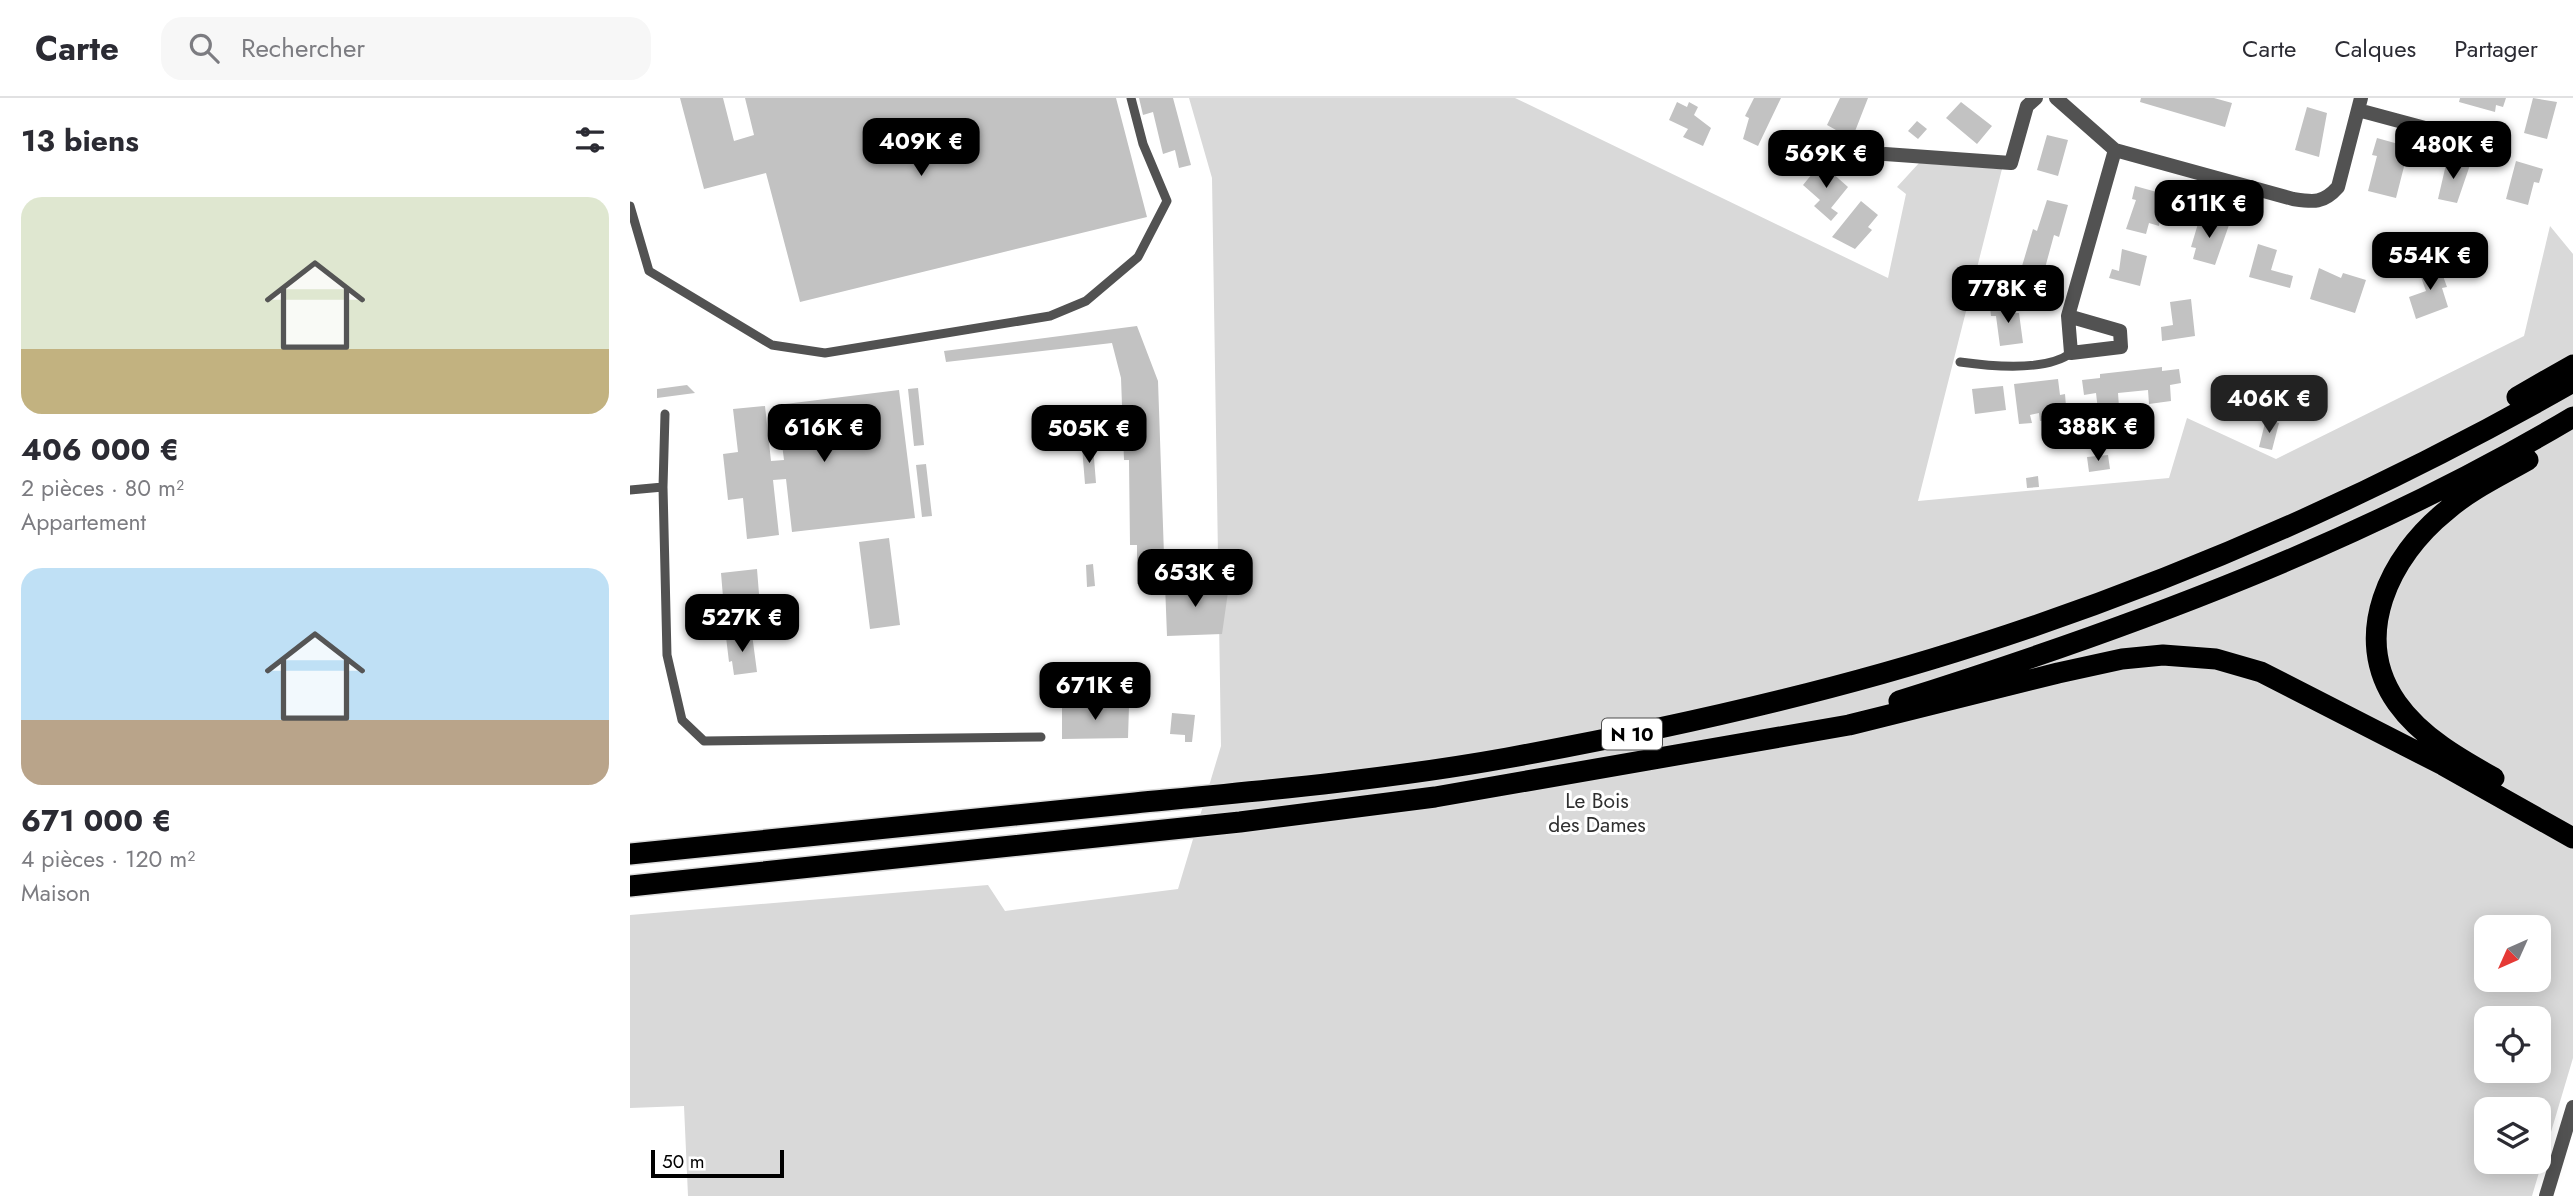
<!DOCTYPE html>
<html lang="fr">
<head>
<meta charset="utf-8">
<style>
	:root { --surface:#fff; --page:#f7f7f7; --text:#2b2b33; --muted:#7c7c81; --line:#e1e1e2; --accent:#000 }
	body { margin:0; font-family:Jost,sans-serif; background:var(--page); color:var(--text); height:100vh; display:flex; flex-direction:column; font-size:26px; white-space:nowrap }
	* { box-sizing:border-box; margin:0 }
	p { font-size:23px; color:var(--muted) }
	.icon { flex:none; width:38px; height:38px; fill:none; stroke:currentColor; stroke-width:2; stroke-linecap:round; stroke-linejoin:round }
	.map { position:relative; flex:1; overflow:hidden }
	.side { display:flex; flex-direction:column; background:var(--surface); width:630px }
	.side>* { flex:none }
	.needle { width:46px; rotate:225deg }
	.controls { position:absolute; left:1844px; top:817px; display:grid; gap:14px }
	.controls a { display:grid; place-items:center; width:77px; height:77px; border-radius:14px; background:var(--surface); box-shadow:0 4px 18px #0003; font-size:35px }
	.scale { position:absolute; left:21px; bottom:18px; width:133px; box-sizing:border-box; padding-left:7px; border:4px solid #000; border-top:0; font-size:19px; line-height:24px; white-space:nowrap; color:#000; -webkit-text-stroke:5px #fff; paint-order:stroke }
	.price { position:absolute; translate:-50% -60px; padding:0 16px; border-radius:14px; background:var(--accent); color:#fff; font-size:23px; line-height:46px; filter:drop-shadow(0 2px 4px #0008) }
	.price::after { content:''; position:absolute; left:50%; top:42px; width:21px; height:16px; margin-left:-10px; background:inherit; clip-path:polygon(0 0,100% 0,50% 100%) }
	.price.current { background:#222; color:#fff }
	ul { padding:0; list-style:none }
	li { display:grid; align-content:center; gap:14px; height:371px; padding:0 21px }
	li span { display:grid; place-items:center; height:217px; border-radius:21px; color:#555 }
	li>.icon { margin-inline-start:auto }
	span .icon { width:126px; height:126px; fill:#fffc; stroke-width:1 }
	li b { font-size:30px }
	h2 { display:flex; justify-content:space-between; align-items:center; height:84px; padding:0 21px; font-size:30px }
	header { display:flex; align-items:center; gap:42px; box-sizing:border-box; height:98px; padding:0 35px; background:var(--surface); border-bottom:2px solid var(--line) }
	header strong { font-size:33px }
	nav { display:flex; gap:38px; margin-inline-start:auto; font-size:24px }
	.search { width:490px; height:63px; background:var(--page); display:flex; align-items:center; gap:18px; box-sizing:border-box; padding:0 24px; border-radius:21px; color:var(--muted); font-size:26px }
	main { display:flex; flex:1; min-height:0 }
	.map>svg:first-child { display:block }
	.green { fill:#d9d9d9; fill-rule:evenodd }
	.building { fill:#c2c2c2 }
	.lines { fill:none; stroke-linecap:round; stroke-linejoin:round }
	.highway-casing { stroke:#dbdbdb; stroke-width:24 }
	.lane { stroke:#525252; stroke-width:9 }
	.street { stroke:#525252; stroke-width:14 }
	.highway { stroke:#000; stroke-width:21 }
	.labels { text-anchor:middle; stroke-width:6; stroke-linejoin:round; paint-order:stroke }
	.shield { fill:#fff; stroke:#4c4c4c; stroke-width:2 }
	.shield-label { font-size:19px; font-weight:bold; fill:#000 }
	.park-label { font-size:21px; fill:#303030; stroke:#fff }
</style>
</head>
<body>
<header>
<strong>Carte</strong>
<div class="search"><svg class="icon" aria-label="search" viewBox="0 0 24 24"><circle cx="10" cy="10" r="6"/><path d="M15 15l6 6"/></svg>Rechercher</div>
<nav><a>Carte</a><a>Calques</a><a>Partager</a></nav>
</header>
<main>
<section class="side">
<h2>13 biens<svg class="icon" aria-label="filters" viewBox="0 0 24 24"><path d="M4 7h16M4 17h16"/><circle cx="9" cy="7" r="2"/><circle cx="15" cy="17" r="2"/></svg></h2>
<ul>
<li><span style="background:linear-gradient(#dfe7d0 70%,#c2b280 0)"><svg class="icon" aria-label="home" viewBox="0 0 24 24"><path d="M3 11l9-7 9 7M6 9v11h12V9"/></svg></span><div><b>406 000 €</b><p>2 pièces · 80 m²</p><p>Appartement</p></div></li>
<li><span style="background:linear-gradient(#bfe0f5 70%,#b9a48a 0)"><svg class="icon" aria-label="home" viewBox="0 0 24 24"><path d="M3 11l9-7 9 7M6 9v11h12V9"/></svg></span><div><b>671 000 €</b><p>4 pièces · 120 m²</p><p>Maison</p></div></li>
</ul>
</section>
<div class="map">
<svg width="1943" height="1098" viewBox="0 0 1943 1098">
	<rect width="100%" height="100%" fill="#fff"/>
	<path class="green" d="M 559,0 L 885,0 L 1258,180 L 1276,96 L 1267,89 L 1289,65 L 1372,71 L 1288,403 L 1539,380 L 1557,320 L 1646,361 L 1894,238 L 1920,128 L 1943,156 L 1943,960 L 1902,1098 L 58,1098 L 54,1008 L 0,1010 L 0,817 L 358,787 L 375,813 L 548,791 L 591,648 L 582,80 ZM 1857,830 L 1909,830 L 1909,882 L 1857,882 ZM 1857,920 L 1909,920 L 1909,973 L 1857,973 ZM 1857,1012 L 1909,1012 L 1909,1064 L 1857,1064 Z"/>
	<path class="building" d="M 50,0 L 93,0 L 104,43 L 124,37 L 115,0 L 486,0 L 517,119 L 170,204 L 136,75 L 74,91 Z
		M 509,0 L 543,0 L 561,67 L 549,70 L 545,52 L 533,56 L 523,14 L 513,17 Z
		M 1124,0 L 1151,0 L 1128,48 L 1113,41 L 1119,20 L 1115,18 Z
		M 1210,0 L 1238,0 L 1222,41 L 1197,27 Z
		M 1511,0 L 1584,0 L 1602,5 L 1595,29 L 1510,4 Z
		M 1830,0 L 1876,0 L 1873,9 L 1866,7 L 1865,14 L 1829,4 Z
		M 1903,0 L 1927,4 L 1917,41 L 1894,35 Z
		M 1047,4 L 1057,9 L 1059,4 L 1068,9 L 1064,17 L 1081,30 L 1073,48 L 1053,39 L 1058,31 L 1039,22 Z
		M 1331,4 L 1362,28 L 1347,46 L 1316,20 Z
		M 1677,9 L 1697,15 L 1689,59 L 1665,52 Z
		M 1287,23 L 1297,31 L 1288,41 L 1278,33 Z
		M 1417,37 L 1438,42 L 1428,78 L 1407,72 Z
		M 1747,40 L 1779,49 L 1766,100 L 1738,93 L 1747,58 L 1742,57 Z
		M 1817,62 L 1840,67 L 1827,105 L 1808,101 Z
		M 1886,63 L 1913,71 L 1909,85 L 1904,84 L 1898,107 L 1876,101 Z
		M 1191,65 L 1218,89 L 1201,110 L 1208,115 L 1201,123 L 1184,108 L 1190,102 L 1173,87 Z
		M 1505,88 L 1534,96 L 1529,128 L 1519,125 L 1516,136 L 1496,131 L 1506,102 L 1502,101 Z
		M 1417,102 L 1438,107 L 1429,139 L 1424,137 L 1409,192 L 1387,185 L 1403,131 L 1407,133 Z
		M 1231,103 L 1248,117 L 1238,129 L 1242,132 L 1225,151 L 1202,139 Z
		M 1570,119 L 1599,127 L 1585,167 L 1563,161 L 1566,150 L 1561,149 Z
		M 1628,146 L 1647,152 L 1641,172 L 1663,178 L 1660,190 L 1619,179 Z
		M 1492,151 L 1517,158 L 1510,188 L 1479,180 L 1482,171 L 1489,173 Z
		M 1808,164 L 1817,189 L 1812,190 L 1818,209 L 1786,221 L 1779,199 L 1796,193 L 1788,171 Z
		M 1689,170 L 1711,180 L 1713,175 L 1736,182 L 1725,215 L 1680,201 Z
		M 1561,201 L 1565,238 L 1532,243 L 1531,229 L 1543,227 L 1540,204 Z
		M 1383,207 L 1384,215 L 1389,215 L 1393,245 L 1370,248 L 1366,218 L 1361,218 L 1360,210 Z
		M 507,228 L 528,283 L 535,486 L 507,486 L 507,447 L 500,447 L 499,362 L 494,362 L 491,280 L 482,245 L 316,264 L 314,253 Z
		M 1532,269 L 1532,273 L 1549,271 L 1551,285 L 1540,287 L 1541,303 L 1519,306 L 1518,292 L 1488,295 L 1489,309 L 1468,312 L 1466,295 L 1454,297 L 1452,282 L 1470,280 L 1470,276 Z
		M 1428,281 L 1430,297 L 1435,296 L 1437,320 L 1410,323 L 1409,315 L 1400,317 L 1402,325 L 1389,326 L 1384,286 Z
		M 57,287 L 65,295 L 27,300 L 27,291 Z
		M 1373,288 L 1376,312 L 1345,316 L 1342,291 Z
		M 288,290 L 294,347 L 284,348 L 278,291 Z
		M 269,292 L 285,420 L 162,434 L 156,381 L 143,382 L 149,437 L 117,441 L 113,400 L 98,402 L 93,356 L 108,354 L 103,311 L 135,308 L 141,363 L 154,362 L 147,307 Z
		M 1636,321 L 1649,325 L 1642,352 L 1629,349 Z
		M 463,348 L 466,385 L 455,386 L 452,349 Z
		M 1478,357 L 1480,371 L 1459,374 L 1457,359 Z
		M 296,366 L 302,418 L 292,419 L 286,367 Z
		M 1408,378 L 1409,389 L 1397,390 L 1396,380 Z
		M 259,440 L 270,527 L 240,531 L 229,444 Z
		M 463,466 L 465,488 L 457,489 L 456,467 Z
		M 127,471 L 129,496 L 93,499 L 91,475 Z
		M 535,486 L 599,487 L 592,536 L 537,538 Z
		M 122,536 L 127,574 L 104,577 L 102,563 L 99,564 L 96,539 Z
		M 432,607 L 499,608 L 498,640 L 432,641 Z
		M 542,615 L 565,617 L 562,644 L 555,644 L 555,637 L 540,636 Z"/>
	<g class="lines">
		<defs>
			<path id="highway" d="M 1887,299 L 1943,267
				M 1269,603 C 1501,530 1733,444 1943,319
				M 1864,680 C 1830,661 1791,639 1767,605 C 1720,538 1760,458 1816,413 C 1840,392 1870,378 1898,362
				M 0,756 C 168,739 336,722 505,705 C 629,693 754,682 877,660 C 1037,631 1196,596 1350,546 C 1556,480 1755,391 1943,284
				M 0,788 L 610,724 L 805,699 L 1219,627 L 1428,575 L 1492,561 L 1533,557 L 1586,561 L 1631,574 L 1813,667 L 1943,740"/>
		</defs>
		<use href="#highway" class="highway-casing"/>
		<path class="lane" d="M 0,108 L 19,173 L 142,247 L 195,255 L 420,218 L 456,203 L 508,159 L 537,103 L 513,46 L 501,0
			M 1330,264 C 1359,268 1416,274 1441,255
			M 35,316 L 33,389 L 37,557 L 52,622 L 74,643 L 411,639
			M 0,392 L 33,389"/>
		<path class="street" d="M 1426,0 L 1485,52 L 1663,101 C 1683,104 1693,106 1708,89 L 1731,0
			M 1728,12 L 1862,48
			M 1255,56 L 1381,65 L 1397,8 L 1406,0
			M 1438,218 L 1490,233 L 1491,249 L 1441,255 L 1438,218 L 1485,52
			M 1916,1098 L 1943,1009"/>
		<use href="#highway" class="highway"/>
	</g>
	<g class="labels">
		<rect class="shield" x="972" y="620.5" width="60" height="31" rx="5"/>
		<g class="shield-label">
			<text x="1002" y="643">N 10</text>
		</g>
		<g class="park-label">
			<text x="967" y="710">Le Bois<tspan x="967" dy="24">des Dames</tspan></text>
		</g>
	</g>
</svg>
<div class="controls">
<a><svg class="needle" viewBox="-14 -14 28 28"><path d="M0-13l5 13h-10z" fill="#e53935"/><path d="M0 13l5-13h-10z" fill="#7c7c81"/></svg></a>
<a><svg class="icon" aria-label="locate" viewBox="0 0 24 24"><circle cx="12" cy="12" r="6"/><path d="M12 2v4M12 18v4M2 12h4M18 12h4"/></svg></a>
<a><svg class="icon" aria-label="layers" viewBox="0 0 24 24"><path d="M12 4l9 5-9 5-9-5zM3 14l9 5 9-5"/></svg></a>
</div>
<div class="scale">50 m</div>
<b class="price" style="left:291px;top:80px">409K €</b>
<b class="price" style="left:1823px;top:83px">480K €</b>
<b class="price" style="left:1196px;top:92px">569K €</b>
<b class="price" style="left:1579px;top:142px">611K €</b>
<b class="price" style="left:1800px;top:194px">554K €</b>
<b class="price" style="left:1378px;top:227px">778K €</b>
<b class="price current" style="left:1639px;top:337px">406K €</b>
<b class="price" style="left:1468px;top:365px">388K €</b>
<b class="price" style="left:194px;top:366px">616K €</b>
<b class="price" style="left:459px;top:367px">505K €</b>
<b class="price" style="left:565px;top:511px">653K €</b>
<b class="price" style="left:112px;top:556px">527K €</b>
<b class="price" style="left:465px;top:624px">671K €</b>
</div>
</main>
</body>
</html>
